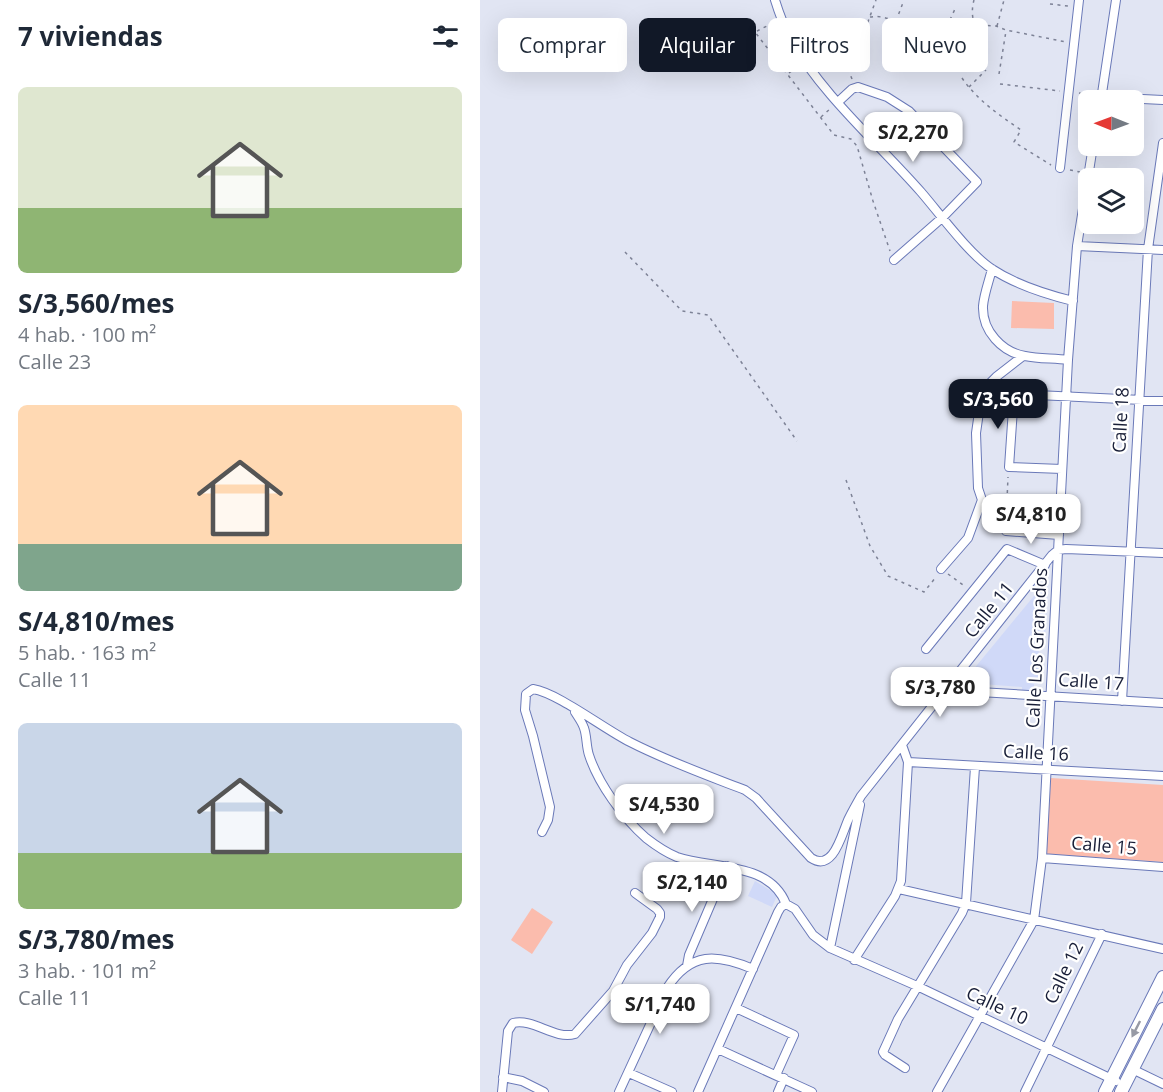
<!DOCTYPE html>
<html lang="es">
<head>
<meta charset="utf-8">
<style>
	:root { --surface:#fff; --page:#f2f2f3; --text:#1f2937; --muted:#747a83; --accent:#111827 }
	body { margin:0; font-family:"Open Sans",sans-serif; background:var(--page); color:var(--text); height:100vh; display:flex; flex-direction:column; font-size:22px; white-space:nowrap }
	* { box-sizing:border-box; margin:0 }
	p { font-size:20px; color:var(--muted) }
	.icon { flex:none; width:33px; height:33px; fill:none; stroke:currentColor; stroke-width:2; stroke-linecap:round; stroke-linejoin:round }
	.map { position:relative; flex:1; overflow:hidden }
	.side { display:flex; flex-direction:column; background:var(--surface); width:480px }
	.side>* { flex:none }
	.top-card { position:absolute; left:18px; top:18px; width:570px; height:54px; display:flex; gap:12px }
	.needle { width:39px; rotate:271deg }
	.buttons { position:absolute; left:598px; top:90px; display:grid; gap:12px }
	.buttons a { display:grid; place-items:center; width:66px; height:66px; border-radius:9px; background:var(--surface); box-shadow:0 6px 24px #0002; font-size:30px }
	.price { position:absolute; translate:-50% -51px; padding:0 14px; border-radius:12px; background:#fff; color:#222; font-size:20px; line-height:39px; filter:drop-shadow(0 2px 3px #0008) }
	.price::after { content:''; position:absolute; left:50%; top:36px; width:18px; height:14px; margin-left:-9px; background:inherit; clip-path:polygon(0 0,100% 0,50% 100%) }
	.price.current { background:var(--accent); color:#fff }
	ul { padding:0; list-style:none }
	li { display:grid; align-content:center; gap:12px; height:318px; padding:0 18px }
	li span { display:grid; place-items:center; height:186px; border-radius:9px; color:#555 }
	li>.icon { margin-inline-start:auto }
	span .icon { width:108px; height:108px; fill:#fffc; stroke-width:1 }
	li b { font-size:26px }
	h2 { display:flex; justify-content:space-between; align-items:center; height:72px; padding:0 18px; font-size:26px }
	.pill { padding:0 21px; border-radius:9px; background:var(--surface); box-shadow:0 6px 24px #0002; font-size:21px; line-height:54px }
	.pill.current { background:var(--accent); color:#fff }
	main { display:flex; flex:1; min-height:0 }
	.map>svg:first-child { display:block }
	.built { fill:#d0d9f8 }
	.green { fill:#fbbcad }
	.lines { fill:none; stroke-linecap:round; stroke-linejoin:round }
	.minor-casing { stroke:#6a79b8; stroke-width:10 }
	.secondary-casing { stroke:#6a79b8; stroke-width:14 }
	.path { stroke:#7d8296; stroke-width:1.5; stroke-dasharray:3 4.5; stroke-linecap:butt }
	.minor { stroke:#fff; stroke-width:8 }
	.secondary { stroke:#fff; stroke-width:12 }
	.oneway { fill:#979aa5 }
	.labels { text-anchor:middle; stroke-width:4.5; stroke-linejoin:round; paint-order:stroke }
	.street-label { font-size:18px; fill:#181e37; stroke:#fff }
</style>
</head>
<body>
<main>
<section class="side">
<h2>7 viviendas<svg class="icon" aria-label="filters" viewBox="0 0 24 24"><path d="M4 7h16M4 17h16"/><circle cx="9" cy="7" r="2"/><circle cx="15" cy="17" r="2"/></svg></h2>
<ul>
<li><span style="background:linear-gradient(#dfe7d0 65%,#8fb573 0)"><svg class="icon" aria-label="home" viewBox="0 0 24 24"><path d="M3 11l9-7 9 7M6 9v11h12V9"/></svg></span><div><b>S/3,560/mes</b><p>4 hab. · 100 m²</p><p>Calle 23</p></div></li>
<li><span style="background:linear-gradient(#ffd9b3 75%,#7fa58c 0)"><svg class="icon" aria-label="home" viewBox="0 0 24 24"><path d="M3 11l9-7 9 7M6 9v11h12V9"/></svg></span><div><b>S/4,810/mes</b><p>5 hab. · 163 m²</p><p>Calle 11</p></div></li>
<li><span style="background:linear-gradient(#c9d6e8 70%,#8fb573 0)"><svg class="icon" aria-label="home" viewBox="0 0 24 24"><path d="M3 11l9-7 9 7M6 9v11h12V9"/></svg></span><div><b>S/3,780/mes</b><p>3 hab. · 101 m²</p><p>Calle 11</p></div></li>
</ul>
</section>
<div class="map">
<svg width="683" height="1092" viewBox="0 0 683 1092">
	<rect width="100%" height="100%" fill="#e1e5f3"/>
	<path class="built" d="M 563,585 L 568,586 L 565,637 L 559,637 L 558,684 L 554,684 L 554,692 L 542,691 L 542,687 L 502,684 L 501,677 L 493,670 Z
		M 275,881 L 296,894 L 296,898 L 292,907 L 268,896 Z"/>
	<path class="green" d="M 532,301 L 574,303 L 574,329 L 531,328 Z
		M 571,778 L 683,785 L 683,862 L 566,854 Z
		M 52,908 L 73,922 L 52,954 L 31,940 Z"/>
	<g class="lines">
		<defs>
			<path id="minor" d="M 295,0 C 299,13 304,26 310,38 C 342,95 398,143 441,192 C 460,214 489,254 512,269 C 536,285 565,294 593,301
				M 622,97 L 683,100
				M 621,100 L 636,0
				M 358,102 L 372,89 L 378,87 L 407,97 L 429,111 L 497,182 L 463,217 L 414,260
				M 580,168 L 599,0
				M 597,246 L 683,250
				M 512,269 C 509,281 504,294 503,306 C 502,331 522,352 545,356 C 559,359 574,358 588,360
				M 582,469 L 529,467 L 534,394 L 683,401
				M 526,531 L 579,535
				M 461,569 L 488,538 L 502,500 L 498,488 L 496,433 L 501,398 L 508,385 L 516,377 L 543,356
				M 446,649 L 527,549 L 565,565
				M 465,690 L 683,703
				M 642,701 L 668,249 L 683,143
				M 95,712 C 98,717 102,722 104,728 C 107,736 106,746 109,755 C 118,783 143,818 166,838 C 175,845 187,853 197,857 C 234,869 290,862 306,904 L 315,909 L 333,935 L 350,948 L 437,986 L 636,1081
				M 428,762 L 683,776
				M 62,832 L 68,820 L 70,807 L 53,736 L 45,710 L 46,694 L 53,689 C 78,693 124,729 150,742 C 187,761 226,775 265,790 L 276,798 L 331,858 C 354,873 362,832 369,818 C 373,810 377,803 381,796 L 572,555 L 578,550 L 586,549 L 683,553
				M 562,858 L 683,867
				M 419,889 L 683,949
				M 350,948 L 380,805
				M 374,960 L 415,896 L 421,881 L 428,762 L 422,745
				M 207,966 L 209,955 L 247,866
				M 256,1008 L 314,1035 L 296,1075
				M 238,1049 L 332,1092
				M 425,1068 L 405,1055 L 403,1052 L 418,1019 L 482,913 L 486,903 L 495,767
				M 652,1069 L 683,1084
				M 149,1073 L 192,1092
				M 23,1077 L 42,1081 L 64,1092
				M 22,1092 L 28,1031 L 33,1023 C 54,1018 74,1040 95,1034 L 133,991 L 147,965 L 172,933 L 180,917 L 180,913 L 177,909 L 155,893
				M 139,1092 L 187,988 C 211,951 237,954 273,969
				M 218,1092 L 298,912 L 301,907 L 306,904
				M 298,1092 L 304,1078
				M 457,1092 L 554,920 L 562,858 L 588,360 L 597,246 L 613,146
				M 545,1092 L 622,934"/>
			<path id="secondary" d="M 625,1092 L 683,977
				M 641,1092 L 683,1009"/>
		</defs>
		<use href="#minor" class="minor-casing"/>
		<use href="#secondary" class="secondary-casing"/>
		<path class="path" d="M 494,0 C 492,7 491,19 496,25 L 516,26 L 526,30 L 586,42
			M 570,4 L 588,6
			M 390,17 C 410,14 425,27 439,41 C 445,46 447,49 454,51 L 470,30 L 468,24 L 475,9
			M 416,21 L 424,0
			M 293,23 L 275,32 L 354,135 L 371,139 L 377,146 L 393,201 L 410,251
			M 517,26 L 524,0
			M 309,73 L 317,67
			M 519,74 L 526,31
			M 482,78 C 497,100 519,115 541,130 L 534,142 L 571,165
			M 372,79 L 370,74 L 372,65 L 396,0
			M 520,84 L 580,91
			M 489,87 L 506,70
			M 599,93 L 612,95
			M 341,117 L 351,108
			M 590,170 L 600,172
			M 145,252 L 202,311 L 228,315 L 317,441
			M 366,480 L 390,546 L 408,576 L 444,592 L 456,577
			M 526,523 L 528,477
			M 468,574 L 486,587"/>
		<use href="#minor" class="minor"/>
		<use href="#secondary" class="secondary"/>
	</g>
	<defs><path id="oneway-solid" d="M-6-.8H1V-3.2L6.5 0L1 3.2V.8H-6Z" transform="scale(1.5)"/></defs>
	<use class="oneway" href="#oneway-solid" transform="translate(656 1029) rotate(117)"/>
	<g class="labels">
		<g class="street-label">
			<text transform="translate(641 420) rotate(-87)" y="6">Calle 18</text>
			<text transform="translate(509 610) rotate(-51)" y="6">Calle 11</text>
			<text transform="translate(557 648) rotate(-87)" y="6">Calle Los Granados</text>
			<text transform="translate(611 682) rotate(4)" y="6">Calle 17</text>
			<text transform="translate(556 753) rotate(3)" y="6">Calle 16</text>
			<text transform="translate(624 846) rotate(5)" y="6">Calle 15</text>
			<text transform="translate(584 973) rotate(-64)" y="6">Calle 12</text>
			<text transform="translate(517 1006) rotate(25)" y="6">Calle 10</text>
		</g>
	</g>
</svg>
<div class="buttons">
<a><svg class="needle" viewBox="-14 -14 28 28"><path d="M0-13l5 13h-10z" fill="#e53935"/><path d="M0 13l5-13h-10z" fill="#747a83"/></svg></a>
<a><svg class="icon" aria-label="layers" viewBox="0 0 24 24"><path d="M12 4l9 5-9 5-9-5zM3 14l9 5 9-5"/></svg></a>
</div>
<b class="price" style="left:433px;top:163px">S/2,270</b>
<b class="price current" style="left:518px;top:430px">S/3,560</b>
<b class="price" style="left:551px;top:545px">S/4,810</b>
<b class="price" style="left:460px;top:718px">S/3,780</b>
<b class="price" style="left:184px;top:835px">S/4,530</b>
<b class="price" style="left:212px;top:913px">S/2,140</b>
<b class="price" style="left:180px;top:1035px">S/1,740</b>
<div class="top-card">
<a class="pill">Comprar</a>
<a class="pill current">Alquilar</a>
<a class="pill">Filtros</a>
<a class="pill">Nuevo</a>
</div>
</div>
</main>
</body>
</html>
